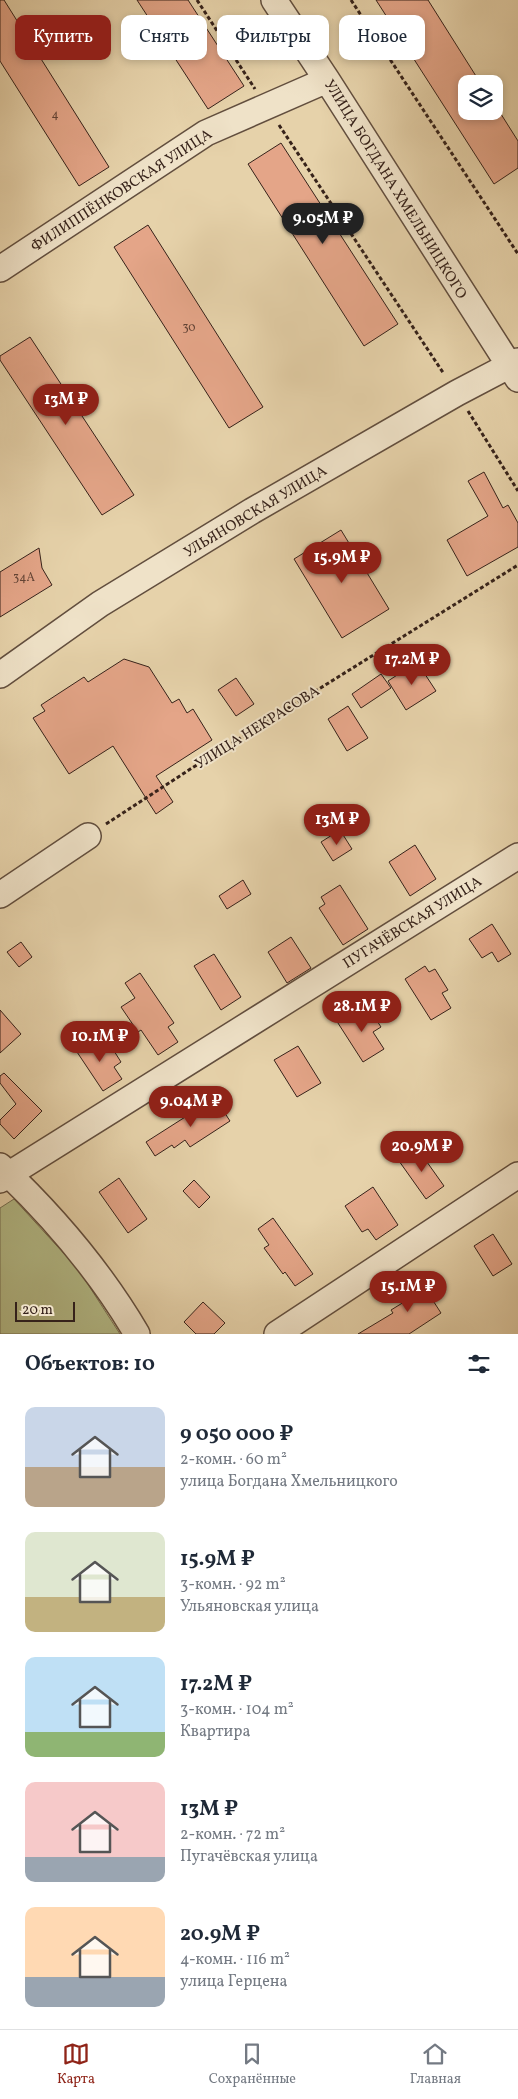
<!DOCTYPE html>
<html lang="ru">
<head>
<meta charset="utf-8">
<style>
	:root { --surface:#fff; --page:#f6f6f7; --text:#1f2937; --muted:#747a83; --line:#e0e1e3; --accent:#8f2418 }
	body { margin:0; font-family:Vollkorn,serif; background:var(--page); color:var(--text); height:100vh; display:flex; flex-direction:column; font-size:19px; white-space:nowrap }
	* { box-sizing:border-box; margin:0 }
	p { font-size:16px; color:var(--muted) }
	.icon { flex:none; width:28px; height:28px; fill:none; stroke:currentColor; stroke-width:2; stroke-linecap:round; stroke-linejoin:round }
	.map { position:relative; height:1334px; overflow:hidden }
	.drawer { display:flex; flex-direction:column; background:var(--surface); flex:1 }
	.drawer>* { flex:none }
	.banner { position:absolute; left:15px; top:15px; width:489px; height:45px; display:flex; gap:10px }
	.controls { position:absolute; left:458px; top:75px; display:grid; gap:10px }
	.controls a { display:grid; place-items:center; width:45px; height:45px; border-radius:10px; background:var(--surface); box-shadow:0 2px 8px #0003; font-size:25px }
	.scale { position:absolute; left:15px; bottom:12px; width:60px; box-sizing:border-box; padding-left:5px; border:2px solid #36221a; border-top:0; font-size:14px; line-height:18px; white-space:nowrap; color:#36221a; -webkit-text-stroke:4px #efe2c8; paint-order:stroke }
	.price { position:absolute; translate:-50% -42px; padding:0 11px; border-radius:18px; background:var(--accent); color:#fff; font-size:16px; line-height:32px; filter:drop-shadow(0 1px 2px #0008) }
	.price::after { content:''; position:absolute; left:50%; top:30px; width:15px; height:11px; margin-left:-8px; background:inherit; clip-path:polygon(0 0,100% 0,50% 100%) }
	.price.on { background:#222; color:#fff }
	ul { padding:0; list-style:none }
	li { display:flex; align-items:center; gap:15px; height:125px; padding:0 25px }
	li span { display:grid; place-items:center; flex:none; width:140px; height:100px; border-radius:10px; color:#555 }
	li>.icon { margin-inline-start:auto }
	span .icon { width:60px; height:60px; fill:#fffc; stroke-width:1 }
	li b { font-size:21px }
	h2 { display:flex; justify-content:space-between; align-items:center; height:60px; padding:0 25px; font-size:21px }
	.pill { padding:0 18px; border-radius:10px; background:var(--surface); box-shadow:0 2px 8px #0003; font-size:18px; line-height:45px }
	.pill.on { background:var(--accent); color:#fff }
	.tabs { display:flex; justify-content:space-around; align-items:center; height:70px; border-top:1px solid var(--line); background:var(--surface); font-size:14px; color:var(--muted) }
	.tabs a { display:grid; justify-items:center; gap:2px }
	.tabs .on { color:var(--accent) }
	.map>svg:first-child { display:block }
	.green { fill:#b4bc89; stroke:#756f52 }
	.building { fill:#e4a588; stroke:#36221a }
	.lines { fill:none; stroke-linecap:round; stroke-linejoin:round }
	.minor-casing { stroke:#624e3e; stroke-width:28 }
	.path { stroke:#36221a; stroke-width:3; stroke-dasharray:4 2.5; stroke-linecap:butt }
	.minor { stroke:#efe2c8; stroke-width:25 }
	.labels { text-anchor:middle; stroke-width:4; stroke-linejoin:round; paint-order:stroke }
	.number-label { font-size:12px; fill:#624336 }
	.street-label { font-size:15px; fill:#36221a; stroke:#efe2c8 }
</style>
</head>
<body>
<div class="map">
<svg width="518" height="1334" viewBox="0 0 518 1334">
	<rect width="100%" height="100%" fill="#e6d2aa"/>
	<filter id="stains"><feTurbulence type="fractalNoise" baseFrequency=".004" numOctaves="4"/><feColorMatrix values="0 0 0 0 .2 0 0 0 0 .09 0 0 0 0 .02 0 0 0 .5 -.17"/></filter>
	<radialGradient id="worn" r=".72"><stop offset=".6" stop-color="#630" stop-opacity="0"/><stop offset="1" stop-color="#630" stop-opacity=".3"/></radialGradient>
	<path class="green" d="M 14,1199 L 78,1269 L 120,1334 L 0,1334 L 0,1208 Z"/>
	<path class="building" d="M 0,0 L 4,0 L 109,167 L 79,186 L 0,61 Z
		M 137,0 L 188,0 L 244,86 L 208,109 Z
		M 376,0 L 428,0 L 481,84 L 466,84 L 466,111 L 494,111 L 494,103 L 518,141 L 518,168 L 494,184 Z
		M 281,143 L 398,324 L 364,346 L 248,164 Z
		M 148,225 L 263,407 L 229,428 L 114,247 Z
		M 30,337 L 134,495 L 102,515 L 0,360 L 0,356 Z
		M 484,472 L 503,508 L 508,505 L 518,523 L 518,547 L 467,576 L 447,540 L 488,516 L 468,481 Z
		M 341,530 L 389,609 L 342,638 L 294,559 Z
		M 39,548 L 42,568 L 52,585 L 0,617 L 0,572 Z
		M 124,659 L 149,667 L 172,703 L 179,699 L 187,713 L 193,709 L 212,740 L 156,776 L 173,802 L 156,814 L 113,746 L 69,774 L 33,718 L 45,711 L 41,705 L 84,677 L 88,682 Z
		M 417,662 L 436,691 L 406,710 L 388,681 Z
		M 381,674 L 391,688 L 361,708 L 352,694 Z
		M 236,678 L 254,704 L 236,716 L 218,690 Z
		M 348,706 L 368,738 L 347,751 L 328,719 Z
		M 340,830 L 352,849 L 333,861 L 321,842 Z
		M 415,845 L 436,879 L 410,896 L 389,862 Z
		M 243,880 L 251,894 L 227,909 L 219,896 Z
		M 340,885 L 368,929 L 343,945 L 319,908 L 325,904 L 321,897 Z
		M 492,924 L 511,954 L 498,962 L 492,952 L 482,958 L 469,939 Z
		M 291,937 L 311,968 L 287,983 L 268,952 Z
		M 21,942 L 32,957 L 19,967 L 7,952 Z
		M 214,954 L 241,997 L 221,1010 L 194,966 Z
		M 425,966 L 429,972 L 435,969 L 448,990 L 442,993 L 451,1008 L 431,1020 L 405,979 Z
		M 140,973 L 174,1023 L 168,1027 L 178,1042 L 158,1055 L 141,1030 L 138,1032 L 121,1007 L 135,998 L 125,983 Z
		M 357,1007 L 363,1015 L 370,1010 L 381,1027 L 373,1032 L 384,1049 L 363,1062 L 336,1020 Z
		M 0,1010 L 21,1034 L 0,1053 Z
		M 94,1037 L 101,1048 L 109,1043 L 121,1062 L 114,1067 L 122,1079 L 103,1091 L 75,1049 Z
		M 298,1046 L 321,1083 L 297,1097 L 274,1060 Z
		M 4,1073 L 42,1111 L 14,1139 L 0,1124 L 0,1120 L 16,1104 L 0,1083 L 0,1076 Z
		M 215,1098 L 230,1121 L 190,1147 L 185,1140 L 174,1148 L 172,1145 L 155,1156 L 146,1142 Z
		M 417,1148 L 444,1186 L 426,1199 L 399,1161 Z
		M 119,1178 L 147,1219 L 128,1233 L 99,1192 Z
		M 194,1180 L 210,1197 L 199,1208 L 183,1191 Z
		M 373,1187 L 398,1225 L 376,1240 L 368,1229 L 362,1232 L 345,1206 Z
		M 273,1218 L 313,1274 L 295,1286 L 285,1272 L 283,1274 L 264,1248 L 269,1245 L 258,1229 Z
		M 493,1234 L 512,1264 L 493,1276 L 474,1246 Z
		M 419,1279 L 441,1313 L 409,1334 L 358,1334 L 393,1313 L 391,1310 L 404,1302 L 397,1293 Z
		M 203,1302 L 225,1323 L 214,1334 L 196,1334 L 184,1322 Z"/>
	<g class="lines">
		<defs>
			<path id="minor" d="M 274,0 L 327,80 L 518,379
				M 0,269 L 206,133 L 327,80
				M 0,675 L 100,604 L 252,511 L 457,393 L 518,361
				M 0,895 L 88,836
				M 0,1166 C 53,1216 100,1271 137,1334
				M 0,1180 L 518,856
				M 277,1334 L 518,1175"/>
		</defs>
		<use href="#minor" class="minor-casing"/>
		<path class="path" d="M 197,0 L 255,89
			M 351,0 L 518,254
			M 279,125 L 444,374
			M 468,411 L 518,491
			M 106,824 L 192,768 L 518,565"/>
		<use href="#minor" class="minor"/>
	</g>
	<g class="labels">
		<g class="number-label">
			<text x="55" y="118">4</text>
			<text x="189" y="331">30</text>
			<text x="24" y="581">34А</text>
		</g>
		<g class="street-label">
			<text transform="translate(396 189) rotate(58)" y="5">УЛИЦА БОГДАНА ХМЕЛЬНИЦКОГО</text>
			<text transform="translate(121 190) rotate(-33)" y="5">ФИЛИППЁНКОВСКАЯ УЛИЦА</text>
			<text transform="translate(255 511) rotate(-31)" y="5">УЛЬЯНОВСКАЯ УЛИЦА</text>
			<text transform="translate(257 727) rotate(-32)" y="5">УЛИЦА НЕКРАСОВА</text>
			<text transform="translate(412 922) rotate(-32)" y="5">ПУГАЧЁВСКАЯ УЛИЦА</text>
		</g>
	</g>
	<rect width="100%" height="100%" filter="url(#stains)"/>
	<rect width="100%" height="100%" fill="url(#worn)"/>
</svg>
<div class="controls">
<a><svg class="icon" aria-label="layers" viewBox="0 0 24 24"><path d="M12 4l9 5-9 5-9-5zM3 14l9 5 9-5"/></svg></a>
</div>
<div class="scale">20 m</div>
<b class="price on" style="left:323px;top:245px">9.05M ₽</b>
<b class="price" style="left:66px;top:426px">13M ₽</b>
<b class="price" style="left:342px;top:584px">15.9M ₽</b>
<b class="price" style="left:412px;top:686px">17.2M ₽</b>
<b class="price" style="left:337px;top:846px">13M ₽</b>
<b class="price" style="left:362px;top:1033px">28.1M ₽</b>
<b class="price" style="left:100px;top:1063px">10.1M ₽</b>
<b class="price" style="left:191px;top:1128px">9.04M ₽</b>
<b class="price" style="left:422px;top:1173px">20.9M ₽</b>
<b class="price" style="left:408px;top:1313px">15.1M ₽</b>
<div class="banner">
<a class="pill on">Купить</a>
<a class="pill">Снять</a>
<a class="pill">Фильтры</a>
<a class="pill">Новое</a>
</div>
</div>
<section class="drawer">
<h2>Объектов: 10<svg class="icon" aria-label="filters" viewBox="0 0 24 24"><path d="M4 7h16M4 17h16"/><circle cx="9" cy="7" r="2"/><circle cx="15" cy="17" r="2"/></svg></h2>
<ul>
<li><span style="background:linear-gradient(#c9d6e8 60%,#b9a48a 0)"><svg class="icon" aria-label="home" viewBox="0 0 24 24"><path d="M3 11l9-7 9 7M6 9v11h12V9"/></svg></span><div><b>9 050 000 ₽</b><p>2-комн. · 60 m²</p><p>улица Богдана Хмельницкого</p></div></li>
<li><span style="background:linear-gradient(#dfe7d0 65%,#c2b280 0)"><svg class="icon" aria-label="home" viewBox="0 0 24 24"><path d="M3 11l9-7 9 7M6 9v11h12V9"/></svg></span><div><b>15.9M ₽</b><p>3-комн. · 92 m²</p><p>Ульяновская улица</p></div></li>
<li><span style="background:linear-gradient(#bfe0f5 75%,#8fb573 0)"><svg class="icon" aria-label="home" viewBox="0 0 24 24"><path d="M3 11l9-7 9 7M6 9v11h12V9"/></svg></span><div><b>17.2M ₽</b><p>3-комн. · 104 m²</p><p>Квартира</p></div></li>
<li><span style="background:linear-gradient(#f6c9c9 75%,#9aa5b1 0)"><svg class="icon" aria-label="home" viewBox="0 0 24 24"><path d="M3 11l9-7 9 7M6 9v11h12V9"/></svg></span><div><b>13M ₽</b><p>2-комн. · 72 m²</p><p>Пугачёвская улица</p></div></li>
<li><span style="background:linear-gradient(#ffd9b3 70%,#9aa5b1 0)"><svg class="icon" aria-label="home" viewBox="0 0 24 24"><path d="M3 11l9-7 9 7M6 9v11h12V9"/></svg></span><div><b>20.9M ₽</b><p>4-комн. · 116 m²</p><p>улица Герцена</p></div></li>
</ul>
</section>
<nav class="tabs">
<a class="on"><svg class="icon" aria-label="map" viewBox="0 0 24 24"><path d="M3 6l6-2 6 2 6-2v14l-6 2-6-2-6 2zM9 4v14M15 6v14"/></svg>Карта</a>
<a><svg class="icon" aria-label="saved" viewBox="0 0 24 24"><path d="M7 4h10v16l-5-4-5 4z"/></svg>Сохранённые</a>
<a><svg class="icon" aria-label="home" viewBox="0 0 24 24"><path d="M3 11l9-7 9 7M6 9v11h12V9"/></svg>Главная</a>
</nav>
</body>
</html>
